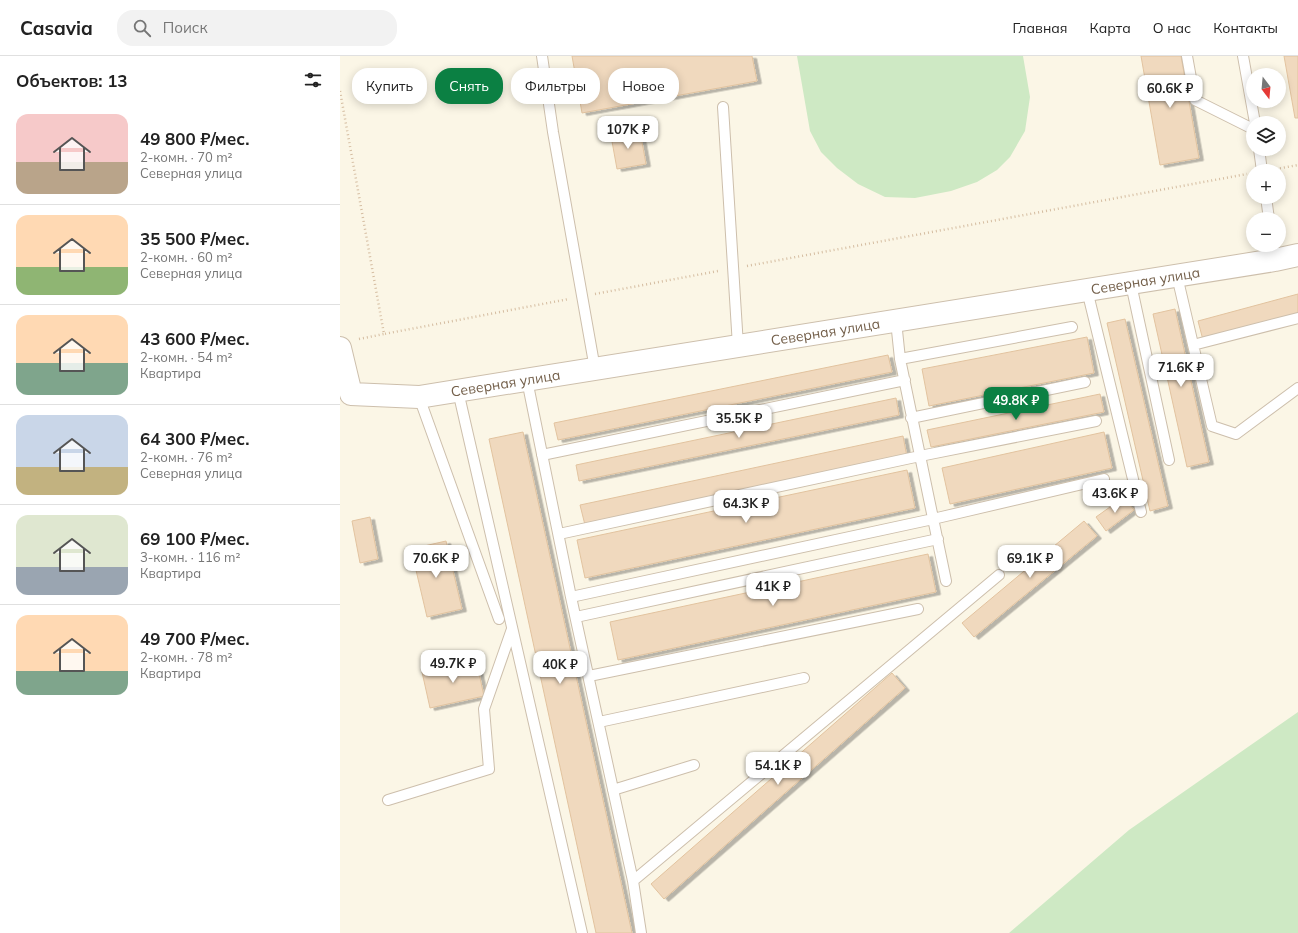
<!DOCTYPE html>
<html lang="ru">
<head>
<meta charset="utf-8">
<style>
	:root { --surface:#fff; --page:#f2f2f2; --text:#222; --muted:#767676; --line:#e0e0e0; --accent:#0b8043 }
	body { margin:0; font-family:Mulish,sans-serif; background:var(--page); color:var(--text); height:100vh; display:flex; flex-direction:column; font-size:15px; white-space:nowrap }
	* { box-sizing:border-box; margin:0 }
	p { font-size:13px; color:var(--muted) }
	.icon { flex:none; width:22px; height:22px; fill:none; stroke:currentColor; stroke-width:2; stroke-linecap:round; stroke-linejoin:round }
	.map { position:relative; flex:1; overflow:hidden }
	.panel { display:flex; flex-direction:column; background:var(--surface); width:340px }
	.panel>* { flex:none }
	.banner { position:absolute; left:12px; top:12px; width:380px; height:36px; display:flex; gap:8px }
	.needle { width:26px; rotate:164deg }
	.tools { position:absolute; left:906px; top:12px; display:grid; gap:8px }
	.tools a { display:grid; place-items:center; width:40px; height:40px; border-radius:50%; background:var(--surface); box-shadow:0 2px 10px #0003; font-size:20px }
	.price { position:absolute; translate:-50% -34px; padding:0 9px; border-radius:8px; background:#fff; color:#222; font-size:13px; line-height:26px; filter:drop-shadow(0 1px 2px #0008) }
	.price::after { content:''; position:absolute; left:50%; top:24px; width:12px; height:9px; margin-left:-6px; background:inherit; clip-path:polygon(0 0,100% 0,50% 100%) }
	.price.current { background:var(--accent); color:#fff }
	ul { padding:0; list-style:none }
	li { display:flex; align-items:center; gap:12px; height:100px; padding:0 16px }
	li+li { border-top:1px solid var(--line) }
	li span { display:grid; place-items:center; flex:none; width:112px; height:80px; border-radius:12px; color:#555 }
	li>.icon { margin-inline-start:auto }
	span .icon { width:48px; height:48px; fill:#fffc; stroke-width:1 }
	li b { font-size:17px }
	h2 { display:flex; justify-content:space-between; align-items:center; height:48px; padding:0 16px; font-size:17px }
	.pill { padding:0 14px; border-radius:16px; background:var(--surface); box-shadow:0 2px 10px #0003; font-size:14px; line-height:36px }
	.pill.current { background:var(--accent); color:#fff }
	header { display:flex; align-items:center; gap:24px; box-sizing:border-box; height:56px; padding:0 20px; background:var(--surface); border-bottom:1px solid var(--line) }
	header strong { font-size:19px }
	nav { display:flex; gap:22px; margin-inline-start:auto; font-size:14px }
	.search { width:280px; height:36px; background:var(--page); display:flex; align-items:center; gap:10px; box-sizing:border-box; padding:0 14px; border-radius:16px; color:var(--muted); font-size:15px }
	main { display:flex; flex:1; min-height:0 }
	.map>svg:first-child { display:block }
	.green { fill:#cee9c4 }
	.building { fill:#f0d9be; stroke:#e2c39f; filter:url(#shadow) }
	.lines { fill:none; stroke-linecap:round; stroke-linejoin:round }
	.service-casing { stroke:#cdbfac; stroke-width:12 }
	.tertiary-casing { stroke:#cdbfac; stroke-width:24 }
	.path { stroke:#d5bda1; stroke-width:2.5; stroke-dasharray:1 3; stroke-linecap:butt }
	.service { stroke:#fff; stroke-width:10 }
	.tertiary { stroke:#fff; stroke-width:22 }
	.labels { text-anchor:middle; stroke-width:4; stroke-linejoin:round; paint-order:stroke }
	.street-label { font-size:14px; fill:#74604b; stroke:#fefaec }
</style>
</head>
<body>
<header>
<strong>Casavia</strong>
<div class="search"><svg class="icon" aria-label="search" viewBox="0 0 24 24"><circle cx="10" cy="10" r="6"/><path d="M15 15l6 6"/></svg>Поиск</div>
<nav><a>Главная</a><a>Карта</a><a>О нас</a><a>Контакты</a></nav>
</header>
<main>
<section class="panel">
<h2>Объектов: 13<svg class="icon" aria-label="filters" viewBox="0 0 24 24"><path d="M4 7h16M4 17h16"/><circle cx="9" cy="7" r="2"/><circle cx="15" cy="17" r="2"/></svg></h2>
<ul>
<li><span style="background:linear-gradient(#f6c9c9 60%,#b9a48a 0)"><svg class="icon" aria-label="home" viewBox="0 0 24 24"><path d="M3 11l9-7 9 7M6 9v11h12V9"/></svg></span><div><b>49 800 ₽/мес.</b><p>2-комн. · 70 m²</p><p>Северная улица</p></div></li>
<li><span style="background:linear-gradient(#ffd9b3 65%,#8fb573 0)"><svg class="icon" aria-label="home" viewBox="0 0 24 24"><path d="M3 11l9-7 9 7M6 9v11h12V9"/></svg></span><div><b>35 500 ₽/мес.</b><p>2-комн. · 60 m²</p><p>Северная улица</p></div></li>
<li><span style="background:linear-gradient(#ffd9b3 60%,#7fa58c 0)"><svg class="icon" aria-label="home" viewBox="0 0 24 24"><path d="M3 11l9-7 9 7M6 9v11h12V9"/></svg></span><div><b>43 600 ₽/мес.</b><p>2-комн. · 54 m²</p><p>Квартира</p></div></li>
<li><span style="background:linear-gradient(#c9d6e8 65%,#c2b280 0)"><svg class="icon" aria-label="home" viewBox="0 0 24 24"><path d="M3 11l9-7 9 7M6 9v11h12V9"/></svg></span><div><b>64 300 ₽/мес.</b><p>2-комн. · 76 m²</p><p>Северная улица</p></div></li>
<li><span style="background:linear-gradient(#dfe7d0 65%,#9aa5b1 0)"><svg class="icon" aria-label="home" viewBox="0 0 24 24"><path d="M3 11l9-7 9 7M6 9v11h12V9"/></svg></span><div><b>69 100 ₽/мес.</b><p>3-комн. · 116 m²</p><p>Квартира</p></div></li>
<li><span style="background:linear-gradient(#ffd9b3 70%,#7fa58c 0)"><svg class="icon" aria-label="home" viewBox="0 0 24 24"><path d="M3 11l9-7 9 7M6 9v11h12V9"/></svg></span><div><b>49 700 ₽/мес.</b><p>2-комн. · 78 m²</p><p>Квартира</p></div></li>
</ul>
</section>
<div class="map">
<svg width="958" height="877" viewBox="0 0 958 877">
	<defs>
		<filter id="shadow"><feDropShadow dx="4.5" dy="2.5" stdDeviation="0" flood-color="#0004"/></filter>
	</defs>
	<rect width="100%" height="100%" fill="#fbf6e6"/>
	<path class="green" d="M 457,0 L 683,0 L 690,41 L 685,75 L 670,101 L 657,114 L 637,126 L 611,135 L 575,142 L 545,141 L 518,128 L 497,112 L 481,96 L 470,75 Z
		M 958,656 L 958,877 L 669,877 L 789,774 Z"/>
	<path class="building" d="M 232,0 L 412,0 L 417,25 L 242,57 Z
		M 801,0 L 841,0 L 859,102 L 820,109 Z
		M 944,0 L 958,0 L 958,62 L 955,62 Z
		M 300,75 L 306,108 L 277,113 L 271,80 Z
		M 958,238 L 958,257 L 863,284 L 858,265 Z
		M 835,253 L 869,406 L 847,411 L 813,258 Z
		M 785,263 L 828,450 L 810,455 L 767,267 Z
		M 747,281 L 754,317 L 589,350 L 582,313 Z
		M 548,299 L 552,316 L 218,384 L 214,367 Z
		M 760,338 L 764,356 L 591,391 L 587,374 Z
		M 556,342 L 559,359 L 239,425 L 236,409 Z
		M 183,376 L 292,877 L 256,877 L 149,383 Z
		M 764,376 L 772,412 L 610,448 L 602,412 Z
		M 563,380 L 567,401 L 245,469 L 240,449 Z
		M 567,414 L 575,452 L 245,522 L 237,484 Z
		M 784,441 L 794,454 L 766,475 L 756,461 Z
		M 30,461 L 38,503 L 20,507 L 12,465 Z
		M 744,465 L 757,480 L 634,581 L 622,567 Z
		M 106,485 L 122,553 L 87,561 L 71,493 Z
		M 588,498 L 596,536 L 278,604 L 270,566 Z
		M 136,604 L 144,640 L 90,652 L 82,616 Z
		M 552,617 L 565,632 L 324,843 L 311,828 Z"/>
	<g class="lines">
		<defs>
			<path id="service" d="M 202,0 L 213,76 L 255,313
				M 847,0 L 855,44 L 913,73
				M 903,0 L 915,67
				M 383,51 L 398,290
				M 919,93 L 922,115
				M 926,141 L 929,163
				M 933,189 L 935,204
				M 837,220 L 872,370 L 896,378 L 958,332
				M 791,228 L 829,404
				M 747,234 L 801,456
				M 556,265 L 560,303 L 606,525
				M 853,289 L 958,262
				M 560,303 L 732,271
				M 187,324 L 231,541 L 293,825 L 301,877
				M 118,335 L 242,877
				M 79,341 L 159,563
				M 571,362 L 745,326
				M 202,399 L 565,324
				M 219,478 L 580,400 L 756,365
				M 231,541 L 593,463 L 764,423
				M 236,561 L 598,483
				M 249,620 L 578,553
				M 259,666 L 464,622
				M 273,734 L 354,709
				M 48,744 L 149,713 L 144,653 L 172,573
				M 293,825 L 659,519"/>
			<g id="tertiary">
				<path id="s1" d="M 0,292 L 11,338 L 79,341 L 935,204 L 958,199"/>
			</g>
		</defs>
		<use href="#service" class="service-casing"/>
		<use href="#tertiary" class="tertiary-casing"/>
		<path class="path" d="M 0,35 L 44,278 L 229,243
			M 936,113 L 958,109
			M 407,210 L 907,118
			M 255,238 L 378,215
			M 19,283 L 44,278"/>
		<use href="#service" class="service"/>
		<use href="#tertiary" class="tertiary"/>
	</g>
	<g class="labels">
		<g class="street-label">
			<text dy="5" stroke="none"><textPath href="#s1" startOffset="851">Северная улица</textPath></text>
			<text dy="5" stroke="none"><textPath href="#s1" startOffset="527">Северная улица</textPath></text>
			<text dy="5" stroke="none"><textPath href="#s1" startOffset="203">Северная улица</textPath></text>
		</g>
	</g>
</svg>
<div class="tools">
<a><svg class="needle" viewBox="-14 -14 28 28"><path d="M0-13l5 13h-10z" fill="#e53935"/><path d="M0 13l5-13h-10z" fill="#767676"/></svg></a>
<a><svg class="icon" aria-label="layers" viewBox="0 0 24 24"><path d="M12 4l9 5-9 5-9-5zM3 14l9 5 9-5"/></svg></a>
<a>+</a>
<a>−</a>
</div>
<b class="price" style="left:830px;top:53px">60.6K ₽</b>
<b class="price" style="left:288px;top:94px">107K ₽</b>
<b class="price" style="left:841px;top:332px">71.6K ₽</b>
<b class="price current" style="left:676px;top:365px">49.8K ₽</b>
<b class="price" style="left:399px;top:383px">35.5K ₽</b>
<b class="price" style="left:775px;top:458px">43.6K ₽</b>
<b class="price" style="left:406px;top:468px">64.3K ₽</b>
<b class="price" style="left:96px;top:523px">70.6K ₽</b>
<b class="price" style="left:690px;top:523px">69.1K ₽</b>
<b class="price" style="left:433px;top:551px">41K ₽</b>
<b class="price" style="left:113px;top:628px">49.7K ₽</b>
<b class="price" style="left:220px;top:629px">40K ₽</b>
<b class="price" style="left:438px;top:730px">54.1K ₽</b>
<div class="banner">
<a class="pill">Купить</a>
<a class="pill current">Снять</a>
<a class="pill">Фильтры</a>
<a class="pill">Новое</a>
</div>
</div>
</main>
</body>
</html>
